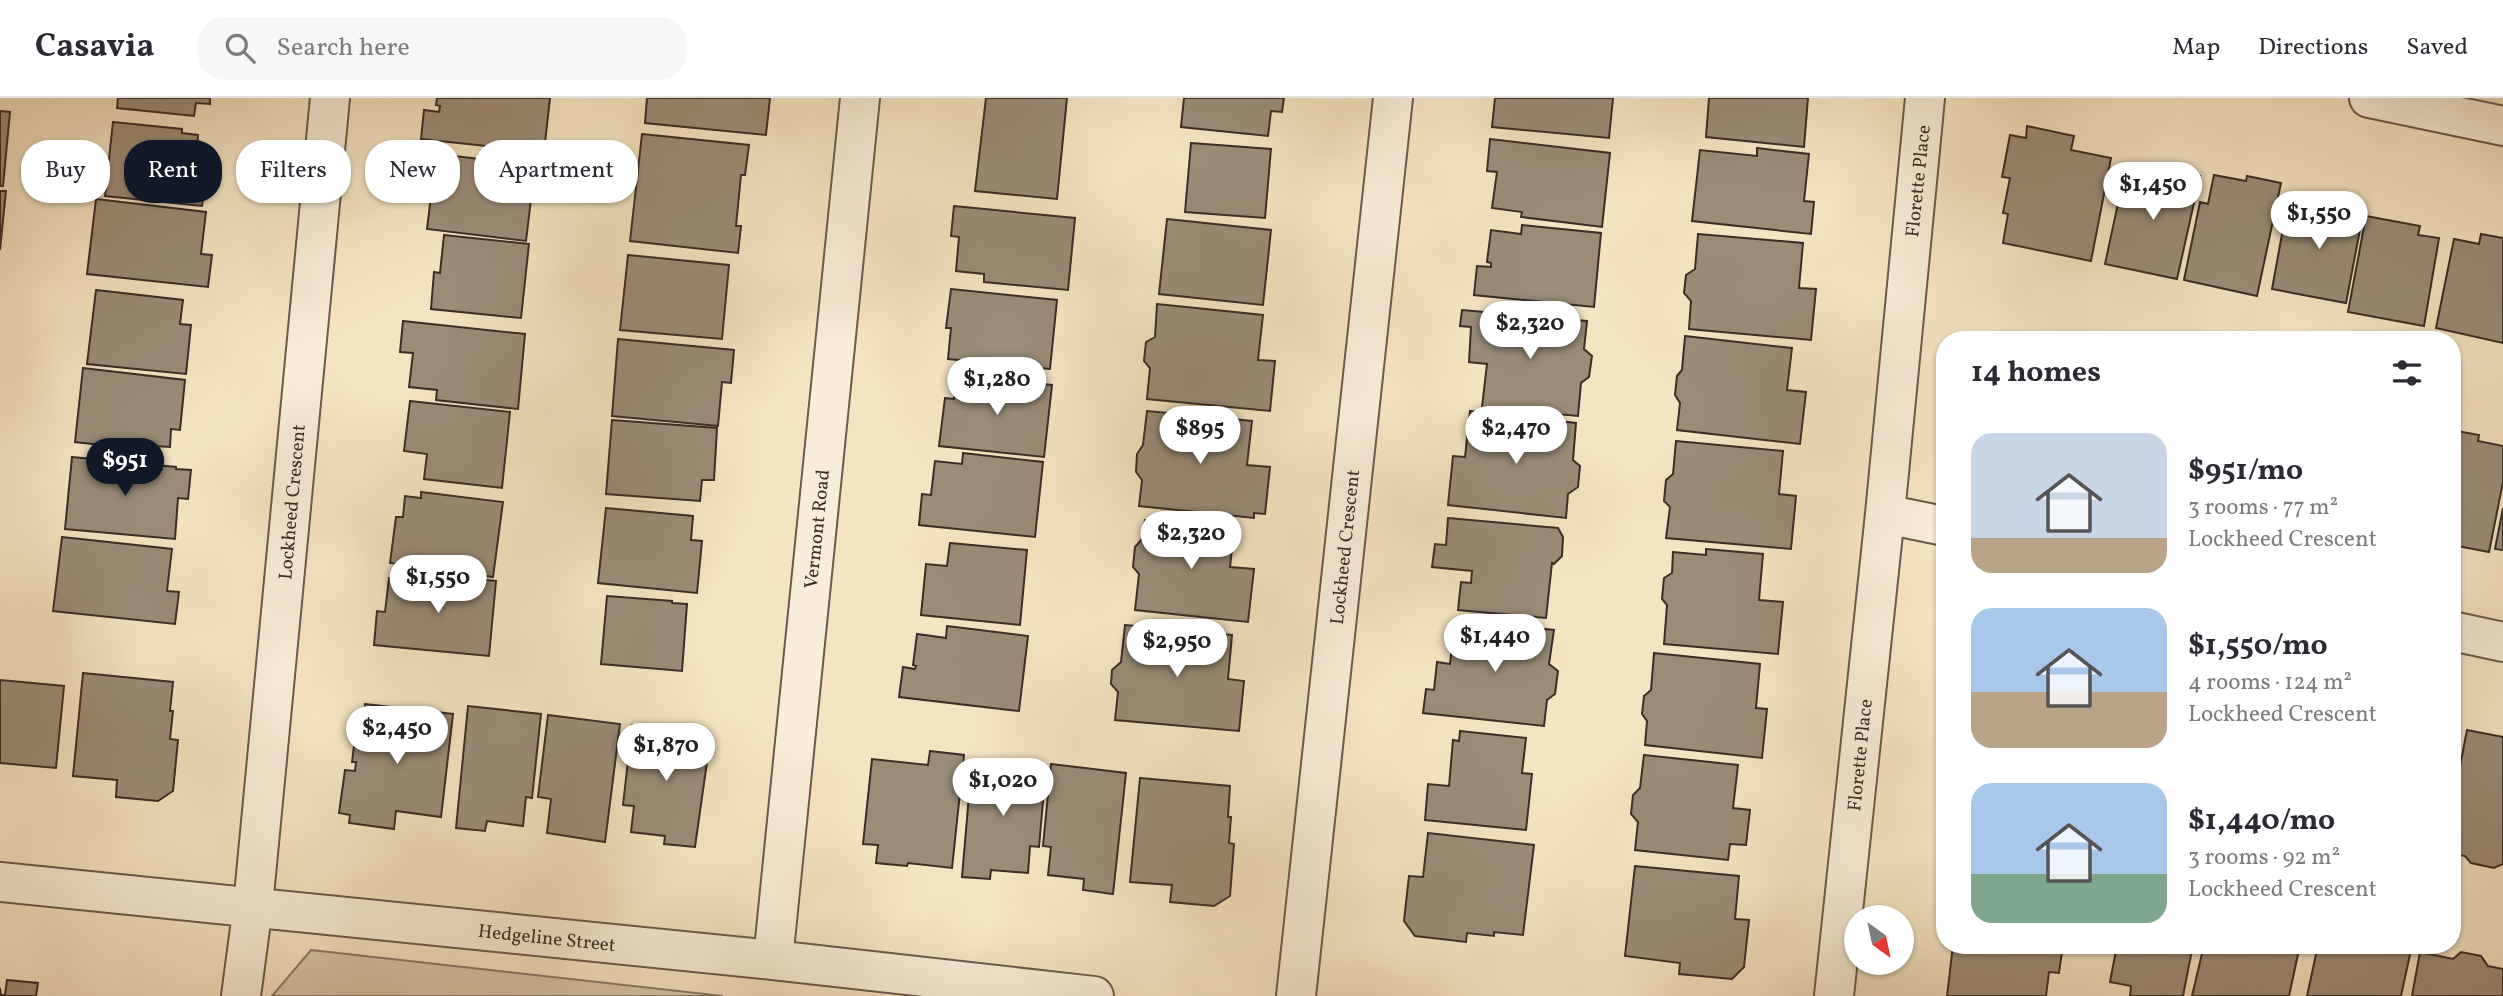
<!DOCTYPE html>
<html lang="en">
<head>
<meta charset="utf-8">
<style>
	:root { --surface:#fff; --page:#f7f7f7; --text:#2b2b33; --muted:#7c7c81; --line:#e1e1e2; --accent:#111827 }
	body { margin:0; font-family:Vollkorn,serif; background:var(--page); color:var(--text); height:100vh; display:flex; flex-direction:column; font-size:26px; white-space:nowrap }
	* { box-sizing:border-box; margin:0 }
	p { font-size:23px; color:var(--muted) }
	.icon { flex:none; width:38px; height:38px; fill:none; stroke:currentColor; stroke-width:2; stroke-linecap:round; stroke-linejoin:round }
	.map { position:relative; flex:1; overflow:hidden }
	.details { position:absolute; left:1936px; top:233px; width:525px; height:623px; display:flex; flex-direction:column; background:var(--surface); border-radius:28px; box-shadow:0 2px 5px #0004 }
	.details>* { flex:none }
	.banner { position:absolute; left:21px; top:42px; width:665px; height:63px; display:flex; gap:14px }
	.needle { width:46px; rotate:147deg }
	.tools { position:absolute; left:1844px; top:807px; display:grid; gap:14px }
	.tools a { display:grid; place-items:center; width:70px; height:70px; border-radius:50%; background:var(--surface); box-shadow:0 2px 5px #0004; font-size:35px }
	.price { position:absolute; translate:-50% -60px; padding:0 16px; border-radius:24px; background:#fff; color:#222; font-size:23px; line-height:46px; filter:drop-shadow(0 2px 4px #0008) }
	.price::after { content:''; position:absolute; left:50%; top:42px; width:21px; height:16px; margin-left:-10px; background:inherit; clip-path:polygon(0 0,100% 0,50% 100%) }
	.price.selected { background:var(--accent); color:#fff }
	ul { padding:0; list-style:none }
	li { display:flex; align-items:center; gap:21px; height:175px; padding:0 35px }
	li span { display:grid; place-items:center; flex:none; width:196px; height:140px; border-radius:21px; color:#555 }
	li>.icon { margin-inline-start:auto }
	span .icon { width:84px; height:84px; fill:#fffc; stroke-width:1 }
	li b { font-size:30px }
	h2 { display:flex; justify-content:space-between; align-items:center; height:84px; padding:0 35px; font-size:30px }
	.chip { padding:0 24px; border-radius:28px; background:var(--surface); box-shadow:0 2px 5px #0004; font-size:24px; line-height:63px }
	.chip.selected { background:var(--accent); color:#fff }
	header { display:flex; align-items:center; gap:42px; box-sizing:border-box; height:98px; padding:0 35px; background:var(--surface); border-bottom:2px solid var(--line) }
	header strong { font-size:33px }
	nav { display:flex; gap:38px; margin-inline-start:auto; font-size:24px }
	.search { width:490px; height:63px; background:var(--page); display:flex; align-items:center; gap:18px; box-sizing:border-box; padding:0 24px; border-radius:28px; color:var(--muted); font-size:26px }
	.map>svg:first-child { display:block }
	.green { fill:#d5c5a8; stroke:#887968; stroke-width:2 }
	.building { fill:#9b8c78; stroke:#3a2d27; stroke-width:2 }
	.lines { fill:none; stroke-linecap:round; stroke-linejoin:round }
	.minor-casing { stroke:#695b4e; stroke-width:42 }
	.minor { stroke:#f8edd8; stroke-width:38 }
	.labels { text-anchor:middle; stroke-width:6; stroke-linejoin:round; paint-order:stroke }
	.street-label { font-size:19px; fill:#3a2d27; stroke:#f8edd8 }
</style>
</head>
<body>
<header>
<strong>Casavia</strong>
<div class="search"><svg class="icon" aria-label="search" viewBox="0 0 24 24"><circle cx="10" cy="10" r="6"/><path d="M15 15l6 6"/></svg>Search here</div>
<nav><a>Map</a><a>Directions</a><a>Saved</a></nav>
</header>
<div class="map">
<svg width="2503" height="898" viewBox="0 0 2503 898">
	<rect width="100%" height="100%" fill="#f5e4c3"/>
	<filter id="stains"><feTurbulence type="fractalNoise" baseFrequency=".00286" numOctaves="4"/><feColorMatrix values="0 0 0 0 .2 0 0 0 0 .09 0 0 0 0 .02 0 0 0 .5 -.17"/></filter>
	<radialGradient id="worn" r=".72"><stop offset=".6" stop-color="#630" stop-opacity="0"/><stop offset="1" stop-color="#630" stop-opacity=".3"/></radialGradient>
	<path class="green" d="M 311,852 L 723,898 L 272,898 Z"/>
	<path class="building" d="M 118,0 L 210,0 L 210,6 L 196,5 L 194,18 L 117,10 Z
		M 437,0 L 550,0 L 544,54 L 421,41 L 424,12 L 439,14 L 440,8 L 436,7 Z
		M 647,0 L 770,0 L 766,37 L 645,25 Z
		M 986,0 L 1067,0 L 1057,101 L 975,93 Z
		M 1184,0 L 1284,0 L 1282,14 L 1271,13 L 1268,38 L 1181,29 Z
		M 1495,0 L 1613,0 L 1609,40 L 1492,29 Z
		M 1709,0 L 1808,0 L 1804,49 L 1706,39 Z
		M 0,13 L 10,14 L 3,88 L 0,88 Z
		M 113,24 L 182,31 L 182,35 L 198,37 L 197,56 L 208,57 L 202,108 L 105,98 Z
		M 2027,28 L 2074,38 L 2071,52 L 2111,60 L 2091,163 L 2003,145 L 2008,116 L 2003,115 L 2010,80 L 2002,79 L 2010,37 L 2026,40 Z
		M 642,36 L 749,47 L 745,77 L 741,77 L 736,128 L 741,128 L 738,155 L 630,143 Z
		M 1490,41 L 1610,55 L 1602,129 L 1521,119 L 1522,114 L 1492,110 L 1497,74 L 1487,73 Z
		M 1191,45 L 1271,51 L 1265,120 L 1185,114 Z
		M 1757,50 L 1809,56 L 1804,103 L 1814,104 L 1811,136 L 1692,123 L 1700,52 L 1757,58 Z
		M 455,58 L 535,68 L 526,143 L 427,131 L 433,82 L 452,84 Z
		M 2155,69 L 2200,78 L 2177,181 L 2105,166 L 2125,73 L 2152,79 Z
		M 2214,77 L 2246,83 L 2247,78 L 2281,85 L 2257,198 L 2184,182 L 2200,104 L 2208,106 Z
		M 0,93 L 6,93 L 0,152 Z
		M 96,101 L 206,114 L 201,156 L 212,157 L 208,189 L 87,176 Z
		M 2318,102 L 2364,111 L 2346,205 L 2272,191 L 2287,109 L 2315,114 Z
		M 954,108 L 1075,120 L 1068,192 L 984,184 L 984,176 L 956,173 L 959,139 L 951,138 Z
		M 2366,118 L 2420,128 L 2418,137 L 2439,140 L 2424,228 L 2348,214 Z
		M 1167,121 L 1271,132 L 1263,207 L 1159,196 Z
		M 1522,127 L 1601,135 L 1594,209 L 1474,197 L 1477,168 L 1491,169 L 1491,165 L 1487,164 L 1491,132 L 1521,136 Z
		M 1698,136 L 1803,145 L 1799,190 L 1816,191 L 1811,242 L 1689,231 L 1691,203 L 1684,195 L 1686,177 L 1695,171 Z
		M 2481,136 L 2503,140 L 2503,245 L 2436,230 L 2454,141 L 2479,146 Z
		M 444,137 L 529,146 L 521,220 L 431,211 L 434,174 L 440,175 Z
		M 628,157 L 729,167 L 722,241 L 620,232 Z
		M 951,191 L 1057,202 L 1050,271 L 948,261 L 951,230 L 946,230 Z
		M 96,192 L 183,202 L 180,226 L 191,227 L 186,276 L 87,266 Z
		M 1157,206 L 1263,217 L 1258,262 L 1275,263 L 1270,313 L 1147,301 L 1150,270 L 1144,263 L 1146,244 L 1155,239 Z
		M 1462,212 L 1587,223 L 1584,251 L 1592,258 L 1589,279 L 1581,285 L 1578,318 L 1482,309 L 1487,266 L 1469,264 L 1471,229 L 1460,228 Z
		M 403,223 L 525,236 L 518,311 L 436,302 L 437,292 L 409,289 L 413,255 L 400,254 Z
		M 1685,238 L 1792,250 L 1787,292 L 1806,294 L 1800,346 L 1677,332 L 1680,305 L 1675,297 L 1677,278 L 1682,272 Z
		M 618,241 L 734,252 L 731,285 L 722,284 L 718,328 L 612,318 Z
		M 83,270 L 185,282 L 180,332 L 171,331 L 170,349 L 154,348 L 154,353 L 75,344 Z
		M 957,278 L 1052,287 L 1044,359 L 939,348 L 945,300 L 954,301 Z
		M 410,303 L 510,314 L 502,390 L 424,381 L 427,356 L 404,353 Z
		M 1147,313 L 1252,323 L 1247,367 L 1270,369 L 1265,416 L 1254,415 L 1254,420 L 1139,408 L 1142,382 L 1136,374 L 1137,356 L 1143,347 Z
		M 1470,313 L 1576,325 L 1573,362 L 1580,368 L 1578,389 L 1568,396 L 1566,420 L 1448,407 L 1453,358 L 1465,359 Z
		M 612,322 L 717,330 L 714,382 L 702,382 L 700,403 L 606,396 Z
		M 2452,332 L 2479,337 L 2478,343 L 2503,348 L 2503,384 L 2489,454 L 2452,447 Z
		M 1676,343 L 1783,353 L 1779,396 L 1796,398 L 1791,451 L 1666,440 L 1670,409 L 1664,403 L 1666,382 L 1673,376 Z
		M 963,355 L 1043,364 L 1035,439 L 919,427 L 922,396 L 931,397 L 935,363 L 962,366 Z
		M 72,359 L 176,369 L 176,371 L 191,372 L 188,401 L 178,400 L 175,441 L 65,431 Z
		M 421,394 L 503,404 L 493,479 L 390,465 L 396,419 L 403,419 L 405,398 L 421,400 Z
		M 606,410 L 693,418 L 691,442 L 702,443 L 697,495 L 598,485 Z
		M 2503,410 L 2503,452 L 2495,451 Z
		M 1179,418 L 1235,425 L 1230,469 L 1254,471 L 1248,524 L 1135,512 L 1139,476 L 1133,469 L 1135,449 L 1142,441 L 1145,422 L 1178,426 Z
		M 1448,420 L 1558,430 L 1563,439 L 1562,458 L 1554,466 L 1552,465 L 1546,520 L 1458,512 L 1461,484 L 1471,485 L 1472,473 L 1432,469 L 1435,446 L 1446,447 Z
		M 62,439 L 172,451 L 167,493 L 179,494 L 175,526 L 53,513 Z
		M 950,445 L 1027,452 L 1020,527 L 921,517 L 926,466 L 947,468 Z
		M 1706,451 L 1763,456 L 1759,502 L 1783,504 L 1778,556 L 1664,546 L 1667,507 L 1662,501 L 1664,480 L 1672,475 L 1673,454 L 1706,457 Z
		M 416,475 L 496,483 L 489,558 L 374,547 L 377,513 L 385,514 L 389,480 L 416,483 Z
		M 607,498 L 672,503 L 672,505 L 687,506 L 682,573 L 601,566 Z
		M 1455,521 L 1554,532 L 1549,566 L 1558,573 L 1555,596 L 1547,602 L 1544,628 L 1423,615 L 1426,591 L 1434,592 L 1437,564 L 1450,566 Z
		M 1125,527 L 1232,537 L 1228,581 L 1244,583 L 1239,633 L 1115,622 L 1118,594 L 1111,586 L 1112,572 L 1121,564 Z
		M 947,528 L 1028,538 L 1019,613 L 899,599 L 903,569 L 915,571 L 916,568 L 913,567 L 917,536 L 946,540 Z
		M 1654,555 L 1760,566 L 1756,610 L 1767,611 L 1762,660 L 1645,647 L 1647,623 L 1642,616 L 1644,598 L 1651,592 Z
		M 83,575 L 173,584 L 170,613 L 173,613 L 170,641 L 178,642 L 173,693 L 158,703 L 116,699 L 117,682 L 73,678 Z
		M 0,582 L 64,588 L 56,670 L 0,665 Z
		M 365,606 L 453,616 L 441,719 L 396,713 L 394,731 L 349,725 L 350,717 L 339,715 L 345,672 L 355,673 L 356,664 L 352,664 L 356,632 L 362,632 Z
		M 468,608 L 541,616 L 532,700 L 526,699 L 523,728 L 487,723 L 485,733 L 456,730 Z
		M 548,617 L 620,626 L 605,744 L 547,735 L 551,701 L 538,699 Z
		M 632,627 L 708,635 L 704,663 L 707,664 L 695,749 L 664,746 L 665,738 L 631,734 L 634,708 L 623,707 Z
		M 2467,632 L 2503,639 L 2503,766 L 2494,770 L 2471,765 L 2465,758 L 2452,756 L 2452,709 Z
		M 1460,633 L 1526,640 L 1522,675 L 1532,676 L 1526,732 L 1425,722 L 1428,686 L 1449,688 L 1453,642 L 1459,643 Z
		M 930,653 L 964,657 L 952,770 L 908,765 L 907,768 L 876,765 L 878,747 L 863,746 L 872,661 L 928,667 Z
		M 1644,657 L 1738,667 L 1733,710 L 1750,712 L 1746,747 L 1730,746 L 1728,762 L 1635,752 L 1638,724 L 1631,716 L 1633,697 L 1640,690 Z
		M 972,662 L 1046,669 L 1039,749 L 1030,748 L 1028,775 L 991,772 L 990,781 L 962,779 Z
		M 1051,666 L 1126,675 L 1113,796 L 1083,792 L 1084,781 L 1048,777 L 1051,749 L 1043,748 Z
		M 1140,680 L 1230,688 L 1228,719 L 1231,719 L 1229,745 L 1234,746 L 1230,798 L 1214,808 L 1170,804 L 1172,787 L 1130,784 Z
		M 1428,735 L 1534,747 L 1523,837 L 1494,834 L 1494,838 L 1467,835 L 1466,844 L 1415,838 L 1404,823 L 1409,778 L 1423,779 Z
		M 1635,768 L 1739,778 L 1735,821 L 1749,822 L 1744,869 L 1732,881 L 1679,876 L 1680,865 L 1625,858 Z
		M 1942,786 L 1944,787 L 1944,820 L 1939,819 Z
		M 1953,847 L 2063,847 L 2059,875 L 2049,874 L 2046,898 L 1947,898 Z
		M 2117,847 L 2193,847 L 2183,898 L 2130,898 L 2131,888 L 2110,884 Z
		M 2204,847 L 2300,847 L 2289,898 L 2192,898 Z
		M 2318,847 L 2389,847 L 2411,852 L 2401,898 L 2307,898 Z
		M 2420,854 L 2453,861 L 2461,854 L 2481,858 L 2488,868 L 2503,871 L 2503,898 L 2412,898 Z
		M 7,882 L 38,885 L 36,898 L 0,898 L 0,890 L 1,897 L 5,897 Z"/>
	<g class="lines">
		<defs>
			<path id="minor" d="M 2369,0 L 2503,28
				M 1885,416 L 1944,428
				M 2452,533 L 2503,544
				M 0,784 L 773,862 L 1094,898
				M 773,862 L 860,0
				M 241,898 L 253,808 L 330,0
				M 1296,898 L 1393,0
				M 1834,898 L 1885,416 L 1925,0"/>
		</defs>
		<use href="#minor" class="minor-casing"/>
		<use href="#minor" class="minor"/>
	</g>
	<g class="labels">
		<g class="street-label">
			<text transform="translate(1917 83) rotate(-84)" y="7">Florette Place</text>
			<text transform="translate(291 404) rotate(-85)" y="7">Lockheed Crescent</text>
			<text transform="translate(816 431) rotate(-84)" y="7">Vermont Road</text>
			<text transform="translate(1344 449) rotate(-84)" y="7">Lockheed Crescent</text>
			<text transform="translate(1859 657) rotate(-84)" y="7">Florette Place</text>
			<text transform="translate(547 839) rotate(6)" y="7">Hedgeline Street</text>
		</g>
	</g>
	<rect width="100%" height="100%" filter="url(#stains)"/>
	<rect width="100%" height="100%" fill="url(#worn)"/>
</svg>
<div class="tools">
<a><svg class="needle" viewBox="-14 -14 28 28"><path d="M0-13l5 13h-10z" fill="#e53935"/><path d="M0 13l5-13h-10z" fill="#7c7c81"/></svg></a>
</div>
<b class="price" style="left:2153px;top:124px">$1,450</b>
<b class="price" style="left:2319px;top:153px">$1,550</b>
<b class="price" style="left:1530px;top:263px">$2,320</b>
<b class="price" style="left:997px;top:319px">$1,280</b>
<b class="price" style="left:1200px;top:368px">$895</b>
<b class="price" style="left:1516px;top:368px">$2,470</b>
<b class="price selected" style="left:125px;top:400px">$951</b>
<b class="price" style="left:1191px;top:473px">$2,320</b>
<b class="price" style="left:438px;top:517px">$1,550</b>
<b class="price" style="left:1495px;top:576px">$1,440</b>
<b class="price" style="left:1177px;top:581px">$2,950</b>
<b class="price" style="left:397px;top:668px">$2,450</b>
<b class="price" style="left:666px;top:685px">$1,870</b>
<b class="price" style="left:1003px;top:720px">$1,020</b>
<div class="banner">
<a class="chip">Buy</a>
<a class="chip selected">Rent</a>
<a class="chip">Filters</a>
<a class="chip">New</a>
<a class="chip">Apartment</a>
</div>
<section class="details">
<h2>14 homes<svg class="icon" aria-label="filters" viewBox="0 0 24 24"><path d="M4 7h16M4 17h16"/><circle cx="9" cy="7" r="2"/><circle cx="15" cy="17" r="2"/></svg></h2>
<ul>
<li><span style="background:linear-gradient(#c9d6e8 75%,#b9a48a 0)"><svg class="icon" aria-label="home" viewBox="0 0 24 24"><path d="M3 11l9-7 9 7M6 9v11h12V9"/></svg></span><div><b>$951/mo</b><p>3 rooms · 77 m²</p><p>Lockheed Crescent</p></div></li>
<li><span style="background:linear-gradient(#a9c7e8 60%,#b9a48a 0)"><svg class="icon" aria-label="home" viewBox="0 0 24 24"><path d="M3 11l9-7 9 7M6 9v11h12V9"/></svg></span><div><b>$1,550/mo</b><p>4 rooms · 124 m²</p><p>Lockheed Crescent</p></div></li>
<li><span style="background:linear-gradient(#a9c7e8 65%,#7fa58c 0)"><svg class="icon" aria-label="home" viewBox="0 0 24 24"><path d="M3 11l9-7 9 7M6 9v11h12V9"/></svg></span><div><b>$1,440/mo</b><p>3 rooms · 92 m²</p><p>Lockheed Crescent</p></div></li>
</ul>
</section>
</div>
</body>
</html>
